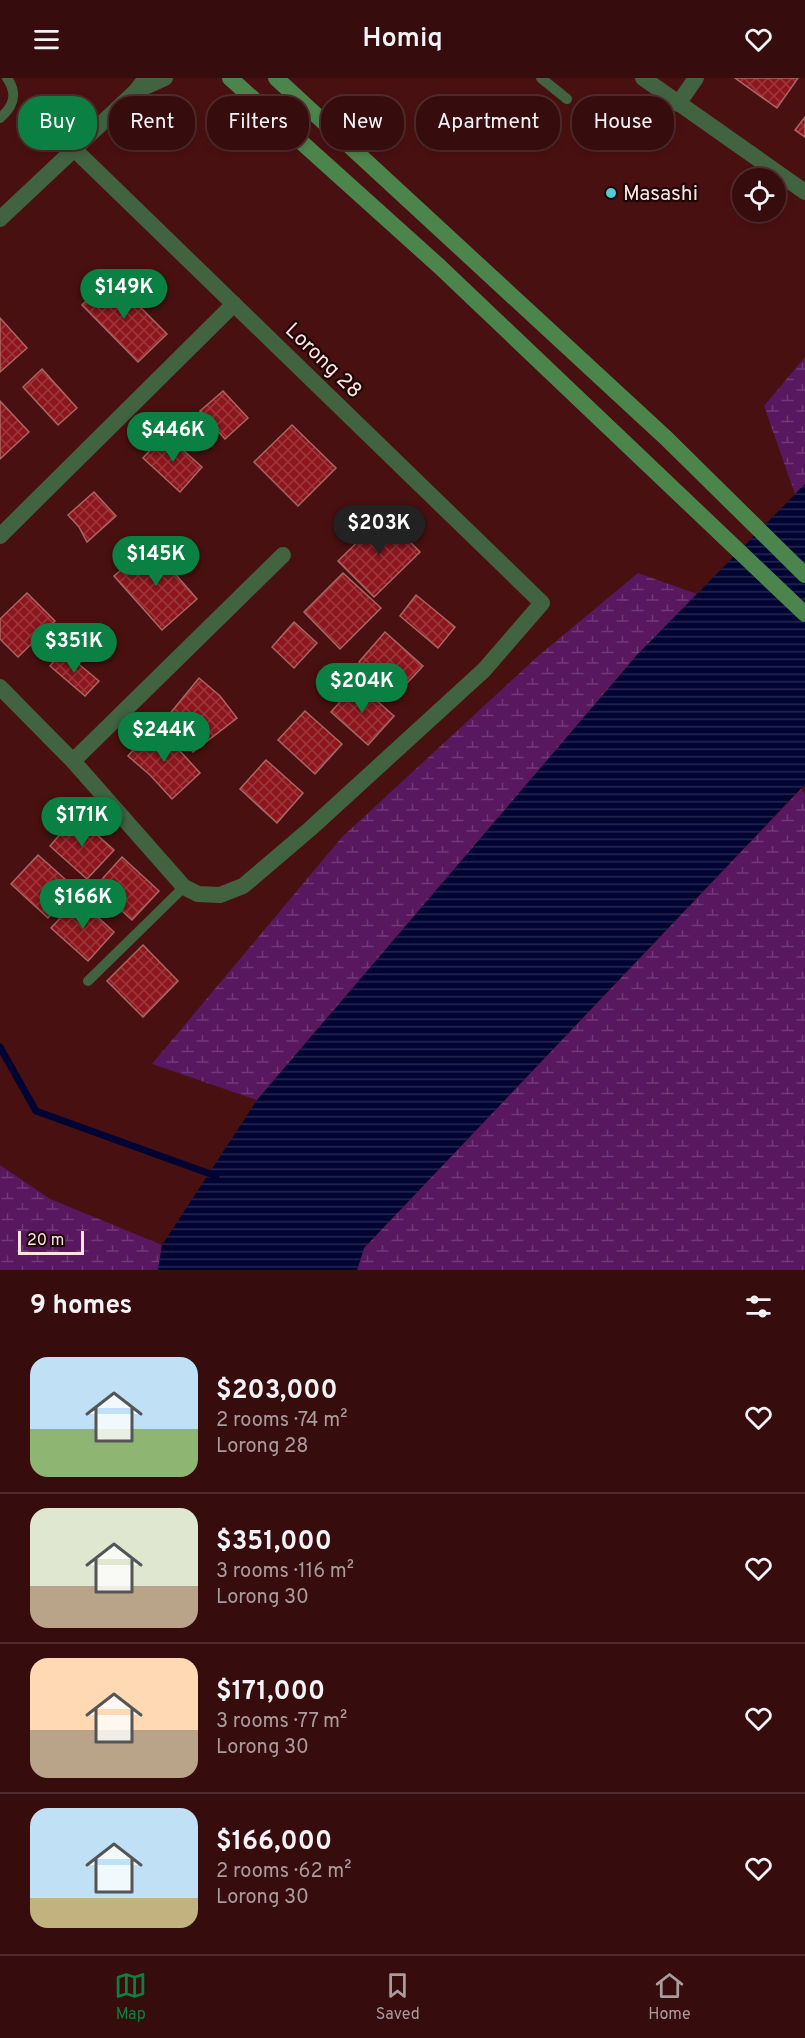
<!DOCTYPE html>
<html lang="en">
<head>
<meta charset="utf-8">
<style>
	:root { --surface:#370c0d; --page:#3e1516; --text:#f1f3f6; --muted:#aa9b9d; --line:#512c2e; --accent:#0b8043 }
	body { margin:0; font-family:Overpass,sans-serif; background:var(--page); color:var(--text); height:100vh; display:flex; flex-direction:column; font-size:22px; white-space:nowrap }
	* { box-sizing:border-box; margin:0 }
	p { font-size:20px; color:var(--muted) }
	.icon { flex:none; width:33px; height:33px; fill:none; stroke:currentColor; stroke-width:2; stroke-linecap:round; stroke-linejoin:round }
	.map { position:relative; height:1192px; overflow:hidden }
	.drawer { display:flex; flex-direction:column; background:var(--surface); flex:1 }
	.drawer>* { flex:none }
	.banner { position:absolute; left:18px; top:18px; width:770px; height:54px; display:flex; gap:12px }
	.fabs { position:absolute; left:732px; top:90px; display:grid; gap:12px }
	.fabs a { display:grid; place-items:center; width:54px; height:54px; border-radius:50%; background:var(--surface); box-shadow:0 3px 9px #0003,0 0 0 2px var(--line); font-size:30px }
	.scale { position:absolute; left:18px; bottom:15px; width:66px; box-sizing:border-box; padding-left:6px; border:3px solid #fce4e2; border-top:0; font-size:16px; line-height:21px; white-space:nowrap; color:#fce4e2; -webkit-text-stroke:4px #200707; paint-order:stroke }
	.price { position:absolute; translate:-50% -51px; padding:0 14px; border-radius:21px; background:var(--accent); color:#fff; font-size:20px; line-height:39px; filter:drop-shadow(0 2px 3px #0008) }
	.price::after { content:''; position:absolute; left:50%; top:36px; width:18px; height:14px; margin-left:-9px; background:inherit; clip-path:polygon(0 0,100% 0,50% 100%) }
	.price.selected { background:#222; color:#fff }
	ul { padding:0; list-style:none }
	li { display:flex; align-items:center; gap:18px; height:150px; padding:0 30px }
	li+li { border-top:2px solid var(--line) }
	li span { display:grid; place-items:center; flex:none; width:168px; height:120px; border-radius:18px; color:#555 }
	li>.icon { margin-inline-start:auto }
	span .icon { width:72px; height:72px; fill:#fffc; stroke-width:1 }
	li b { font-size:26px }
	h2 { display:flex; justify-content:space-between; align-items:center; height:72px; padding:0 30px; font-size:26px }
	.tag { padding:0 21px; border-radius:24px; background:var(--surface); box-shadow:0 3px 9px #0003,0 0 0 2px var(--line); font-size:21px; line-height:54px }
	.tag.selected { background:var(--accent); color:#fff }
	header { display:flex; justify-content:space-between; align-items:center; height:78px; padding:0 30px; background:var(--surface); font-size:27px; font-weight:600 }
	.menu { display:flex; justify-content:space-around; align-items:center; height:84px; border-top:2px solid var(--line); background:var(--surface); font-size:16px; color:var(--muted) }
	.menu a { display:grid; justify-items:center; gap:3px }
	.menu .selected { color:var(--accent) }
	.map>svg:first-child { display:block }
	.wetland { fill:url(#wetland-marsh) }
	.water { fill:url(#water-rules) }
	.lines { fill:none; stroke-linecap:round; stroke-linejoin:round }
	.stream { stroke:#000433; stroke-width:7 }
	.building { fill:url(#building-cross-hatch); stroke:#a96762; stroke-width:1.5 }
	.service { stroke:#416340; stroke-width:10 }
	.minor { stroke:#416340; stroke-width:16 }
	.tertiary { stroke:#416340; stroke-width:16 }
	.secondary { stroke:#4c854c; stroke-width:16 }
	.poi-dot { fill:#52cbd7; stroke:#200707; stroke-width:2 }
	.labels { text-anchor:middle; stroke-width:4.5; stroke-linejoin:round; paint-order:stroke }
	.poi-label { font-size:21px; fill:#fce4e2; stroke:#200707; text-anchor:start }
	.street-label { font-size:21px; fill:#fce4e2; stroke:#200707 }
</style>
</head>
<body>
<header><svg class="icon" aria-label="menu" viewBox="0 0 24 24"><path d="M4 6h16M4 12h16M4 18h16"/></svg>Homiq<svg class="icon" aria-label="heart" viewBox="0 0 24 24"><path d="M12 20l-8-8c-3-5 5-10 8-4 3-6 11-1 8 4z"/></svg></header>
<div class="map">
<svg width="805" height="1192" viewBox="0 0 805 1192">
	<defs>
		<pattern id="wetland-marsh" width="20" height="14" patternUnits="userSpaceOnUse" patternTransform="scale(1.5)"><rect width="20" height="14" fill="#58175f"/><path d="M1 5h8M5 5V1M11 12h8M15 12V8" fill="none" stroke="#713976"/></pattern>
		<pattern id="water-rules" width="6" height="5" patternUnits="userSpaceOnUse" patternTransform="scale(1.5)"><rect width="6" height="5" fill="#000433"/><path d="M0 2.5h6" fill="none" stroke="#262850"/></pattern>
		<pattern id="building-cross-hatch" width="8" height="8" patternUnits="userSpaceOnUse" patternTransform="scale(1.5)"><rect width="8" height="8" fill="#8d161e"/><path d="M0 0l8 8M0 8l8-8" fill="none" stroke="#9e383e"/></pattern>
	</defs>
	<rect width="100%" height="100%" fill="#491011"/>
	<path class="wetland" d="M 805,279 L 805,406 L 795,416 L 764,328 Z
		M 638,495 L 697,516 L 637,577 L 257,1022 L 152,986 L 342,759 L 537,579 Z
		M 801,711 L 805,716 L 805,1192 L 357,1192 L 364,1170 Z
		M 0,1087 L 50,1121 L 162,1167 L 158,1192 L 0,1192 Z"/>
	<path class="water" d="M 805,406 L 805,706 L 364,1170 L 357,1192 L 158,1192 L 162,1167 L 257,1022 L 637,577 Z"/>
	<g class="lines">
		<path class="stream" d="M 0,969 L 36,1033 L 216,1098"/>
	</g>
	<path class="building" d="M 735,0 L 798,0 L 777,30 Z
		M 805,39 L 805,59 L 795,52 Z
		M 110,199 L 167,256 L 138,284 L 82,227 Z
		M 0,240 L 27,270 L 0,294 Z
		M 42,291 L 77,330 L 58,347 L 23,309 Z
		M 223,313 L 248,340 L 225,361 L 200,333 Z
		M 0,323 L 29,354 L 0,381 Z
		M 292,347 L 336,390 L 298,428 L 254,384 Z
		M 165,356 L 202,389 L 180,414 L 143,380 Z
		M 94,414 L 116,438 L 87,464 L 79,449 L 68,437 Z
		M 384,438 L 420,474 L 374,519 L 338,483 Z
		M 150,467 L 197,521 L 162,552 L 114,498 Z
		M 343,495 L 381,530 L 340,571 L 304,534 Z
		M 27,515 L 55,543 L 18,579 L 0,561 L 0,541 Z
		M 416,517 L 455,549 L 438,570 L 400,538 Z
		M 294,544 L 317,565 L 294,590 L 272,569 Z
		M 385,554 L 423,588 L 396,617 L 359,584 Z
		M 63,573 L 99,603 L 85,618 L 50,588 Z
		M 199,600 L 220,618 L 237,640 L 193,674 L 180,657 L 164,643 Z
		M 357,605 L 394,638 L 368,667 L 331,634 Z
		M 305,633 L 342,666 L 315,696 L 278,662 Z
		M 153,649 L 179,672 L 200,695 L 172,721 L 150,697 L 128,678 Z
		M 266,682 L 303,715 L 277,745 L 240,711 Z
		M 76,738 L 114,772 L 87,801 L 50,768 Z
		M 38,777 L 75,810 L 48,840 L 11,806 Z
		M 122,779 L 159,813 L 132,842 L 95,809 Z
		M 78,821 L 114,854 L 88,883 L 51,850 Z
		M 143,867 L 178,903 L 143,939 L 107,903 Z"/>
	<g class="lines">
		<path class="service" d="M 541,0 L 567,21
			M 0,40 C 14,28 18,16 7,0
			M 88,903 L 184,809"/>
		<path class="minor" d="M 136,13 L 165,0
			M 678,26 L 696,0
			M 0,141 L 136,13 L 146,0
			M 0,458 L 234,226
			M 0,609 L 73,683 L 184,809 L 198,816 L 220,817 L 243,808 L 310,751 L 484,592 L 542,525 L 74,71
			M 73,683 L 283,477"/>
		<path class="tertiary" d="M 643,0 L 805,114"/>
		<path class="secondary" d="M 230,0 L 439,188 L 805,536
			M 276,0 L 666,360 L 805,497"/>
	</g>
	<circle class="poi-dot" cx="611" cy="115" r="6"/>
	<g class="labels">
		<g class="poi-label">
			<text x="623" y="122">Masashi</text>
		</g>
		<g class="street-label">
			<text transform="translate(324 282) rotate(44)" y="7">Lorong 28</text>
		</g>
	</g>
</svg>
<div class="fabs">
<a><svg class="icon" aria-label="locate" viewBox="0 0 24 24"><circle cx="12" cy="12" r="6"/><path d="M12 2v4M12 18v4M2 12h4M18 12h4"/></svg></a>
</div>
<div class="scale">20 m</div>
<b class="price" style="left:124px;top:242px">$149K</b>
<b class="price" style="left:173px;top:385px">$446K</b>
<b class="price selected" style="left:379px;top:478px">$203K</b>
<b class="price" style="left:156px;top:509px">$145K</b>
<b class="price" style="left:74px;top:596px">$351K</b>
<b class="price" style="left:362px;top:636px">$204K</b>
<b class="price" style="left:164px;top:685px">$244K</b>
<b class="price" style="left:82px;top:770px">$171K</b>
<b class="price" style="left:83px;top:852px">$166K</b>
<div class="banner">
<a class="tag selected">Buy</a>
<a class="tag">Rent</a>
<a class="tag">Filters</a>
<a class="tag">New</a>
<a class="tag">Apartment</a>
<a class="tag">House</a>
</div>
</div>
<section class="drawer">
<h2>9 homes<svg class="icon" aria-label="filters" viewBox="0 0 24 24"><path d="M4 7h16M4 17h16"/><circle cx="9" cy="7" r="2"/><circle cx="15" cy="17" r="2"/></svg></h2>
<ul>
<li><span style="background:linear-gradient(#bfe0f5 60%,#8fb573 0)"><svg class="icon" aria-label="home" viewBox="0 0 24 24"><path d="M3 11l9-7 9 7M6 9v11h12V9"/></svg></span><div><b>$203,000</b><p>2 rooms · 74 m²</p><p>Lorong 28</p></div><svg class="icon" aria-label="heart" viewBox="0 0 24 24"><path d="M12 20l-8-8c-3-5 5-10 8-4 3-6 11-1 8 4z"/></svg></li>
<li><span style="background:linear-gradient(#dfe7d0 65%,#b9a48a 0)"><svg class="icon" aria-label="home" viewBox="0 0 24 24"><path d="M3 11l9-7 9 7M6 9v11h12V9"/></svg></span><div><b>$351,000</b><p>3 rooms · 116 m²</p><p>Lorong 30</p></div><svg class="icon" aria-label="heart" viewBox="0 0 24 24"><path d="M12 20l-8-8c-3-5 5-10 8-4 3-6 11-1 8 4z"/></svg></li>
<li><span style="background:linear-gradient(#ffd9b3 60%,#b9a48a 0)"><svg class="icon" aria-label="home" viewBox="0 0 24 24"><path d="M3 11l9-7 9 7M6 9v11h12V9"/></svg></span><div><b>$171,000</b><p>3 rooms · 77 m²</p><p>Lorong 30</p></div><svg class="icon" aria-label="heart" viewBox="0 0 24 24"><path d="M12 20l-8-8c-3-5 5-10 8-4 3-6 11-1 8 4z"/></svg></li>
<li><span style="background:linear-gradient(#bfe0f5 75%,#c2b280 0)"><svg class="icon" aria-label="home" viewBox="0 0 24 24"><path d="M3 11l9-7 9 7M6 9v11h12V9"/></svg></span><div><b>$166,000</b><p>2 rooms · 62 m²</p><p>Lorong 30</p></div><svg class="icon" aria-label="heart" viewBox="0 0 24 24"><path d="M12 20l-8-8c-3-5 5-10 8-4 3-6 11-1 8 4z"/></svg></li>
</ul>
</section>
<nav class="menu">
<a class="selected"><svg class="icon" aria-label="map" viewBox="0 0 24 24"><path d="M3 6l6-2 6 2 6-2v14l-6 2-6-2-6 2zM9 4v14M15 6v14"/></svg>Map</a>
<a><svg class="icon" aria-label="saved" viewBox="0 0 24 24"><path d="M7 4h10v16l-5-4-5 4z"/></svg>Saved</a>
<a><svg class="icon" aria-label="home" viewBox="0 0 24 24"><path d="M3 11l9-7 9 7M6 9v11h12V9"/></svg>Home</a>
</nav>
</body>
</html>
